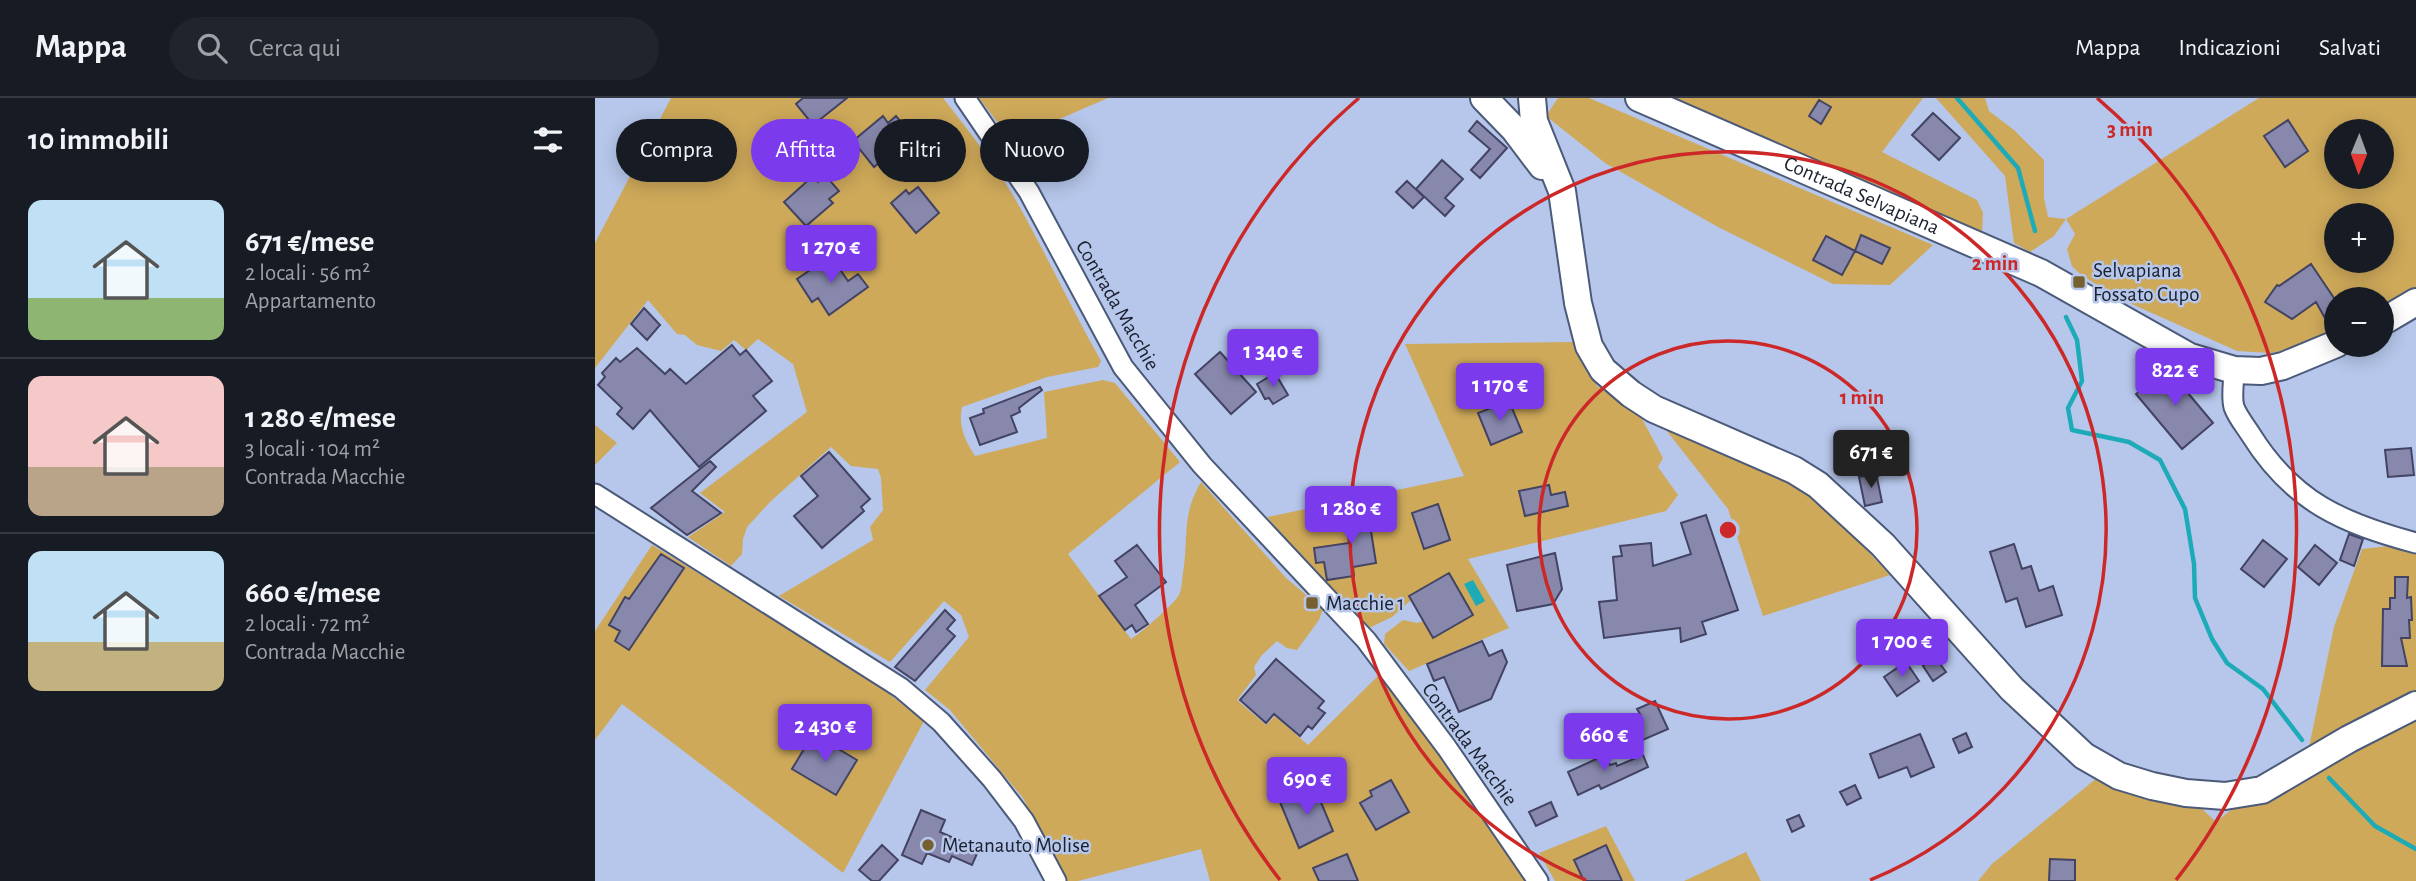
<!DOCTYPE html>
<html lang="it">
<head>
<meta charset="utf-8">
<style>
	:root { --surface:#171b24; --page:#20242c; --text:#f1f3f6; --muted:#9ea1a6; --line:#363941; --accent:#7c3aed }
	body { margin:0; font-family:"Alegreya Sans",sans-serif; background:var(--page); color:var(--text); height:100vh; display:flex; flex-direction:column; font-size:26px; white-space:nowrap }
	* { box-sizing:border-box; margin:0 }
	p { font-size:23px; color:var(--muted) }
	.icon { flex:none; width:38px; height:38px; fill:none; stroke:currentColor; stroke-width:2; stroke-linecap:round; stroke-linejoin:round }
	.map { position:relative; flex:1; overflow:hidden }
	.sheet { display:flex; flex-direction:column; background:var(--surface); width:595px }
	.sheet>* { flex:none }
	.banner { position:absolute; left:21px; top:21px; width:665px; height:63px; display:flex; gap:14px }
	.needle { width:46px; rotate:181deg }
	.controls { position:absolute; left:1729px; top:21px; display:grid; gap:14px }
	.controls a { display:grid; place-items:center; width:70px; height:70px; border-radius:50%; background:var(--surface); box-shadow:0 4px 18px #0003; font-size:35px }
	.price { position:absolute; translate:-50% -60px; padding:0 16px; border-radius:7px; background:var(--accent); color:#fff; font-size:23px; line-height:46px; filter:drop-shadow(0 2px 4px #0008) }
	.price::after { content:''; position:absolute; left:50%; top:42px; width:21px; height:16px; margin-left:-10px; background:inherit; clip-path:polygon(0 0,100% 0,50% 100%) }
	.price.current { background:#222; color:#fff }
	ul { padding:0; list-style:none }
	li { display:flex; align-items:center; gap:21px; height:175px; padding:0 28px }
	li+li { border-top:2px solid var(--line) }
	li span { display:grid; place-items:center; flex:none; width:196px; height:140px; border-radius:14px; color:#555 }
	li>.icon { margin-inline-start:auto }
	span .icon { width:84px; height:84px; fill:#fffc; stroke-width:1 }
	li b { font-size:30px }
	h2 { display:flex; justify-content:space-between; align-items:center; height:84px; padding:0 28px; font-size:30px }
	.chip { padding:0 24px; border-radius:32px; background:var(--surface); box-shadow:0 4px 18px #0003; font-size:24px; line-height:63px }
	.chip.current { background:var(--accent); color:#fff }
	header { display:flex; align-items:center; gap:42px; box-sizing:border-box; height:98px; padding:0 35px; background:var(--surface); border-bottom:2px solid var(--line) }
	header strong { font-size:33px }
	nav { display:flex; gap:38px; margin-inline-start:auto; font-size:24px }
	.search { width:490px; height:63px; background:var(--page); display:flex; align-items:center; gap:18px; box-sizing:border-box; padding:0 24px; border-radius:38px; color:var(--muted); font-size:26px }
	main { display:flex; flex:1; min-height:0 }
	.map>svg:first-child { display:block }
	.green { fill:#cea95a; fill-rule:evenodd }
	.water { fill:#1dabb7 }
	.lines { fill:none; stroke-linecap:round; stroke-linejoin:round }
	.stream { stroke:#1dabb7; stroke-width:4.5 }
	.building { fill:#8788ac; stroke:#434363; stroke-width:2 }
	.street-casing { stroke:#4b5a79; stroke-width:23 }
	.secondary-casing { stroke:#4b5a79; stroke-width:30 }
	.street { stroke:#fff; stroke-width:19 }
	.secondary { stroke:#fff; stroke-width:26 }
	.ring { fill:none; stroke:#cd2828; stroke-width:3.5 }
	.poi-dot { fill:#776030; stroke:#b6c7eb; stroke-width:2.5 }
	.labels { text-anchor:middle; stroke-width:5; stroke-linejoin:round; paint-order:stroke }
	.street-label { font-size:21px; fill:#1a202d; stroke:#b6c7eb }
	.poi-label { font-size:21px; fill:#1a202d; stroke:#b6c7eb; text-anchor:start }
	.centre { fill:#cd2828; stroke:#b6c7eb; stroke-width:3.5 }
	.ring-label { font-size:21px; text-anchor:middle; font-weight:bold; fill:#cd2828; stroke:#b6c7eb; stroke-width:5; stroke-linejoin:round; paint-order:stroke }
</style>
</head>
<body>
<header>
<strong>Mappa</strong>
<div class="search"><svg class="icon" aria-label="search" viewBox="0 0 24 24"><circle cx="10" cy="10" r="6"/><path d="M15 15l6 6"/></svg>Cerca qui</div>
<nav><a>Mappa</a><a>Indicazioni</a><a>Salvati</a></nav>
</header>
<main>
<section class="sheet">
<h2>10 immobili<svg class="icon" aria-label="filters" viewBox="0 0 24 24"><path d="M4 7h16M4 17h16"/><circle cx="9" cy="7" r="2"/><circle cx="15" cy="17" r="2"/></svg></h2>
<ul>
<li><span style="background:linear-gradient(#bfe0f5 70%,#8fb573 0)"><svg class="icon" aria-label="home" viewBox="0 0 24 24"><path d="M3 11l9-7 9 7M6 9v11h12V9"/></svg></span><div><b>671 €/mese</b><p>2 locali · 56 m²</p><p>Appartamento</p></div></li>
<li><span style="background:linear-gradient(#f6c9c9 65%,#b9a48a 0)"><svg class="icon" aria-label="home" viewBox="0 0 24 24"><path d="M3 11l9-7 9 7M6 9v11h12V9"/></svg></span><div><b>1 280 €/mese</b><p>3 locali · 104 m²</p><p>Contrada Macchie</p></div></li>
<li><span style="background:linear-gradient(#bfe0f5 65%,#c2b280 0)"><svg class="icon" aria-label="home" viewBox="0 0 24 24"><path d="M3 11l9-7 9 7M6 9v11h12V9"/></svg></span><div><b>660 €/mese</b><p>2 locali · 72 m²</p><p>Contrada Macchie</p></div></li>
</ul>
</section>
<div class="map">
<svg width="1821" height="783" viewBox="0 0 1821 783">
	<rect width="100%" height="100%" fill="#b6c7eb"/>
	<path class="green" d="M 76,0 L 348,0 C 377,37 406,74 428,115 C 455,164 479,215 506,263 L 503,269 L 452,279 L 367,309 C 363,327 370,343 380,358 L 452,340 L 449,294 L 508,282 L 520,285 L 585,364 L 473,456 L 536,541 C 545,536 580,505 584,497 C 587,491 587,481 588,475 C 594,438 586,418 606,384 L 691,480 L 728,511 L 724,522 L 702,552 L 692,550 L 682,543 L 666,558 L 659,569 L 661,577 L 642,602 L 671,627 L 680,618 L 713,647 L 785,576 L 822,621 L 825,632 L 898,729 L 934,783 L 615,783 L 606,751 L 483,783 L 471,783 L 428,700 L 355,612 L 330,592 L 374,539 L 366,517 L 349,503 L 295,564 L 184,498 L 278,442 L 275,429 L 288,412 L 286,380 L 283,371 L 256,368 L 236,349 L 176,403 L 152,429 L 148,441 L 147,456 L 136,468 L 93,439 L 130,414 L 105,395 L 212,314 L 198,266 L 163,241 L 151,252 L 139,242 L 126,253 L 102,247 L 90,237 L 82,236 L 53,202 L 0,270 L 0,145 Z
		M 384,0 L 513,0 L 416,42 Z
		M 963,0 L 994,0 L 1338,147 L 1295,187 L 1238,186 L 1123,129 L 1010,65 L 951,18 Z
		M 1072,0 L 1328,0 L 1287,54 L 1382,102 L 1388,115 L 1387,136 Z
		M 1341,0 L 1390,0 L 1394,13 L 1419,32 L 1449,62 L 1449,100 L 1453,119 L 1471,121 L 1664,0 L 1821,0 L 1821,190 L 1787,210 L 1787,201 L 1741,201 L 1741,235 L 1715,247 L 1675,255 L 1642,253 L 1521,199 L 1485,176 L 1477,168 L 1472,151 L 1480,136 L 1471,121 L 1459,138 L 1435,154 L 1419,145 L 1410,78 ZM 1741,33 L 1787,33 L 1787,79 L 1741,79 ZM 1741,117 L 1787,117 L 1787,163 L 1741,163 Z
		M 981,244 L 1002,288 L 1045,317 L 1068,360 L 1063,369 L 1083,397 L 1071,413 L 873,461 L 914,530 L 814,573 L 789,546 L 790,536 L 808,522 L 822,525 L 828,523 L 816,502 L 797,519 L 774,530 L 741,498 L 672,419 L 869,378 L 810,246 Z
		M 1064,323 L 1168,369 L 1222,399 L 1295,477 L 1168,518 L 1133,411 Z
		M 0,327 L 22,345 L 0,367 Z
		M 57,447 L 266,574 L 329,623 L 248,775 L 27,606 L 0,642 L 0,533 Z
		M 1794,448 L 1821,454 L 1821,596 L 1735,643 L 1714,649 L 1739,529 L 1767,451 Z
		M 1821,618 L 1821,783 L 1383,783 L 1397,766 L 1503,679 L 1602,706 L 1621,724 L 1642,707 Z
		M 1011,728 L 1040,783 L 960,783 L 944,755 Z
		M 1151,754 L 1166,783 L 1089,783 Z"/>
	<path class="water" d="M 878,482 L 890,503 L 881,508 L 869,486 Z"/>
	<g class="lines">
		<path class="stream" d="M 1362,0 L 1423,70 L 1440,133
			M 1471,219 L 1482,242 L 1487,283 L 1473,310 L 1477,332 L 1534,344 L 1565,362 L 1590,411 L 1599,466 L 1600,500 L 1617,541 L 1632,565 L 1668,591 L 1707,642
			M 1734,680 L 1780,728 L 1821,751"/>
	</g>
	<path class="building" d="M 208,0 L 252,0 L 218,27 L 201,6 Z
		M 1224,2 L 1236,9 L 1226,26 L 1214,18 Z
		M 1338,15 L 1365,40 L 1344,62 L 1317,37 Z
		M 288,18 L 293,25 L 301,18 L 314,34 L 303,43 L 306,47 L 279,69 L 258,43 Z
		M 1693,22 L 1713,53 L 1690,69 L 1669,38 Z
		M 882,23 L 912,50 L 885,80 L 876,72 L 895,51 L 874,33 Z
		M 847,62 L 868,81 L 850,100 L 859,108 L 850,118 L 821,91 Z
		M 230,77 L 244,93 L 234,101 L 238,105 L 211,128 L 189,104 L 218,78 L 223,84 Z
		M 812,83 L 829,99 L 818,110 L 801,94 Z
		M 323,89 L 344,115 L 321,135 L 296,105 L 311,92 L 314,96 Z
		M 1266,137 L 1295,150 L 1287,166 L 1260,153 Z
		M 1231,138 L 1260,153 L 1247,177 L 1218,162 Z
		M 236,158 L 253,183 L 263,176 L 273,189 L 234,217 L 223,200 L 217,204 L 202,181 Z
		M 1716,166 L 1741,203 L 1741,231 L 1736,231 L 1721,204 L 1697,221 L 1670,204 L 1682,187 L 1684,188 Z
		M 49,210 L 65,227 L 52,242 L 36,226 Z
		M 137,247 L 145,257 L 151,252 L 177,283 L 158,298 L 171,313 L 104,369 L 55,312 L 38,331 L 22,316 L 27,310 L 3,287 L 10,279 L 7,275 L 21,260 L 25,264 L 42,250 L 70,276 L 75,271 L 91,286 Z
		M 625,254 L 661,294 L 636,316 L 600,276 Z
		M 1572,270 L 1618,325 L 1587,351 L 1541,296 Z
		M 680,275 L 693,297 L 678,306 L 674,300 L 670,301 L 662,286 Z
		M 445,289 L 447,292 L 424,310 L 425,314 L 416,318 L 422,334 L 385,347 L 375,320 L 389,315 L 388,311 Z
		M 914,303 L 927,334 L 896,347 L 883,315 Z
		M 1816,350 L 1819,377 L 1793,379 L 1790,352 Z
		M 234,354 L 275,401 L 266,409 L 269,413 L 227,450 L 199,418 L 223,398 L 206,378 Z
		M 115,363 L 121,369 L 97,393 L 126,415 L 92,437 L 56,410 Z
		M 1281,375 L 1287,404 L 1270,408 L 1264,379 Z
		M 954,387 L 956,397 L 970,394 L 973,408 L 930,418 L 924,393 Z
		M 843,406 L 855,442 L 829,451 L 817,415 Z
		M 780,408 L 783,426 L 775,427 L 781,465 L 758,469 L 759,478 L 732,482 L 729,464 L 721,465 L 719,450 L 754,445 L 750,413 Z
		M 1111,417 L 1143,512 L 1107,524 L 1111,536 L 1086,544 L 1085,530 L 1009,540 L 1004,504 L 1022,502 L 1018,459 L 1027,458 L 1025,448 L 1056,445 L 1058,468 L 1096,456 L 1086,425 Z
		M 1754,436 L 1768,441 L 1759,468 L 1745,462 Z
		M 1668,442 L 1692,461 L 1669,489 L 1646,471 Z
		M 1419,446 L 1427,471 L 1436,468 L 1444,493 L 1458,488 L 1467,517 L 1431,529 L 1422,500 L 1411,504 L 1395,454 Z
		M 542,447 L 571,484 L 540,507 L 553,526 L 541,534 L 537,527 L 530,532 L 504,498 L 532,479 L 520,463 Z
		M 1720,447 L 1742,465 L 1724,487 L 1703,469 Z
		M 960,455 L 967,491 L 958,506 L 922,513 L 912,467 Z
		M 66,456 L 89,470 L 34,552 L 20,543 L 25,533 L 14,527 L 30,499 L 34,501 Z
		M 854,475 L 878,517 L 838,540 L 814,498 Z
		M 1800,479 L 1813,479 L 1812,500 L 1816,499 L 1817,522 L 1814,522 L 1815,540 L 1806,540 L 1812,568 L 1787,568 L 1788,511 L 1795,511 L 1795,500 L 1800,500 Z
		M 350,512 L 360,522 L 352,531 L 360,538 L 320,583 L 300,569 Z
		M 887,543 L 894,558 L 907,552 L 912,564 L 896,601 L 864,614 L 849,579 L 839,583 L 832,566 Z
		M 1340,559 L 1351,574 L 1338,583 L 1328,568 Z
		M 681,561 L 729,603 L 723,610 L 730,615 L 717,631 L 713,628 L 705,638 L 679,616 L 671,625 L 645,602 Z
		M 1311,564 L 1324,583 L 1302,598 L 1289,579 Z
		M 1060,603 L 1073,631 L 1043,644 L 1033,621 L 1045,616 L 1042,611 Z
		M 1371,635 L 1377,649 L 1364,655 L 1358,641 Z
		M 218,636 L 262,662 L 241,697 L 197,671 Z
		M 1325,636 L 1339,669 L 1316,679 L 1312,669 L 1284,680 L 1275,656 Z
		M 1010,657 L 1015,667 L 1021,665 L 1022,668 L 1048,657 L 1053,669 L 1006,691 L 1004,687 L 983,697 L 973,674 Z
		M 796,682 L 814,714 L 781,732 L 765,705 L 777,698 L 775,693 Z
		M 1260,687 L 1266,700 L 1252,707 L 1245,694 Z
		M 720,690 L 738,733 L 704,750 L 685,704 Z
		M 956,704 L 962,718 L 941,728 L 934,714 Z
		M 326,712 L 350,722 L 345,734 L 384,751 L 377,767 L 357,758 L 354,764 L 332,755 L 327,766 L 307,757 Z
		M 1204,717 L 1209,728 L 1197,734 L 1192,722 Z
		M 287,747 L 303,762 L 284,783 L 277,783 L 264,772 Z
		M 1011,747 L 1027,783 L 989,783 L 979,762 Z
		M 752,756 L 763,783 L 724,783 L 718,770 Z
		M 1455,761 L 1480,762 L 1480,783 L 1454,783 Z"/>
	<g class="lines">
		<defs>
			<path id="street" d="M 370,0 L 434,94 L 528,269 L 607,367 L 771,542 L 852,650 L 943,783
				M 1639,272 C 1639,283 1636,299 1639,309 C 1642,318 1651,329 1656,337 C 1698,404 1747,425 1821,445
				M 0,396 L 306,590 L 346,624 L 397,681 L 429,723 L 461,783"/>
			<g id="secondary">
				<path d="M 889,0 L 919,31 L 947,68"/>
				<path d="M 937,0 L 939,23 L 967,93 L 983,205 L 994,248 L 1008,272 L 1036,296 L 1059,311 L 1199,372 L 1223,387 L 1288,447 L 1417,591 L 1489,658 L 1524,678 L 1557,688 L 1591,695 L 1630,698 L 1667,692 L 1754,641 L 1821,607"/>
				<path id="s1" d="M 1044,0 L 1446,175 L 1595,259 L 1639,272 L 1666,273 L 1688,268 L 1741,246"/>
				<path d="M 1787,224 L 1821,204"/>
			</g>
		</defs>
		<use href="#street" class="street-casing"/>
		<use href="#secondary" class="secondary-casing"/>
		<use href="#street" class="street"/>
		<use href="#secondary" class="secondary"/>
	</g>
	<g class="ring">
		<circle cx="1133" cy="432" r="189"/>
		<path d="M991 782A378 378 0 1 1 1275 782"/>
		<path d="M685 782A568 568 0 0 1 764 0M1502 0A568 568 0 0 1 1581 782"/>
	</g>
	<g class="poi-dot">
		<rect x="1477" y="177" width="14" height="14" rx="3.5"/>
		<rect x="710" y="498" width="14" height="14" rx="3.5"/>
		<circle cx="333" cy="747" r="7"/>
	</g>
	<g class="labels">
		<g class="street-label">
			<text dy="7" stroke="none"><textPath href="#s1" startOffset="243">Contrada Selvapiana</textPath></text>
			<text transform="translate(523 207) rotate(60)" y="7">Contrada Macchie</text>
			<text transform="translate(875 646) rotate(54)" y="7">Contrada Macchie</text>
		</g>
		<g class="poi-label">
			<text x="1498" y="179">Selvapiana<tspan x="1498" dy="24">Fossato Cupo</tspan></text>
			<text x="731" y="512">Macchie 1</text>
			<text x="347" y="754">Metanauto Molise</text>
		</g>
	</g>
	<circle cx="1133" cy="432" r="10" class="centre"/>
	<g class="ring-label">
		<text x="1535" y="38">3 min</text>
		<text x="1400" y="172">2 min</text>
		<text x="1267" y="306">1 min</text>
	</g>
</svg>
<div class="controls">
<a><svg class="needle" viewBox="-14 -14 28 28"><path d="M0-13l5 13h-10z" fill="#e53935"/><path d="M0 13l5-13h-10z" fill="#9ea1a6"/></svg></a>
<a>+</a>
<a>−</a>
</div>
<b class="price" style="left:236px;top:187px">1 270 €</b>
<b class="price" style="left:678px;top:291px">1 340 €</b>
<b class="price" style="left:1580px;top:310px">822 €</b>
<b class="price" style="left:905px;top:325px">1 170 €</b>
<b class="price current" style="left:1276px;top:392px">671 €</b>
<b class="price" style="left:756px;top:448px">1 280 €</b>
<b class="price" style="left:1307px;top:581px">1 700 €</b>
<b class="price" style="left:230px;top:666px">2 430 €</b>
<b class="price" style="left:1009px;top:675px">660 €</b>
<b class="price" style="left:712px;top:719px">690 €</b>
<div class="banner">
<a class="chip">Compra</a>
<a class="chip current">Affitta</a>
<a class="chip">Filtri</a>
<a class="chip">Nuovo</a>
</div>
</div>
</main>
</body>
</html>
